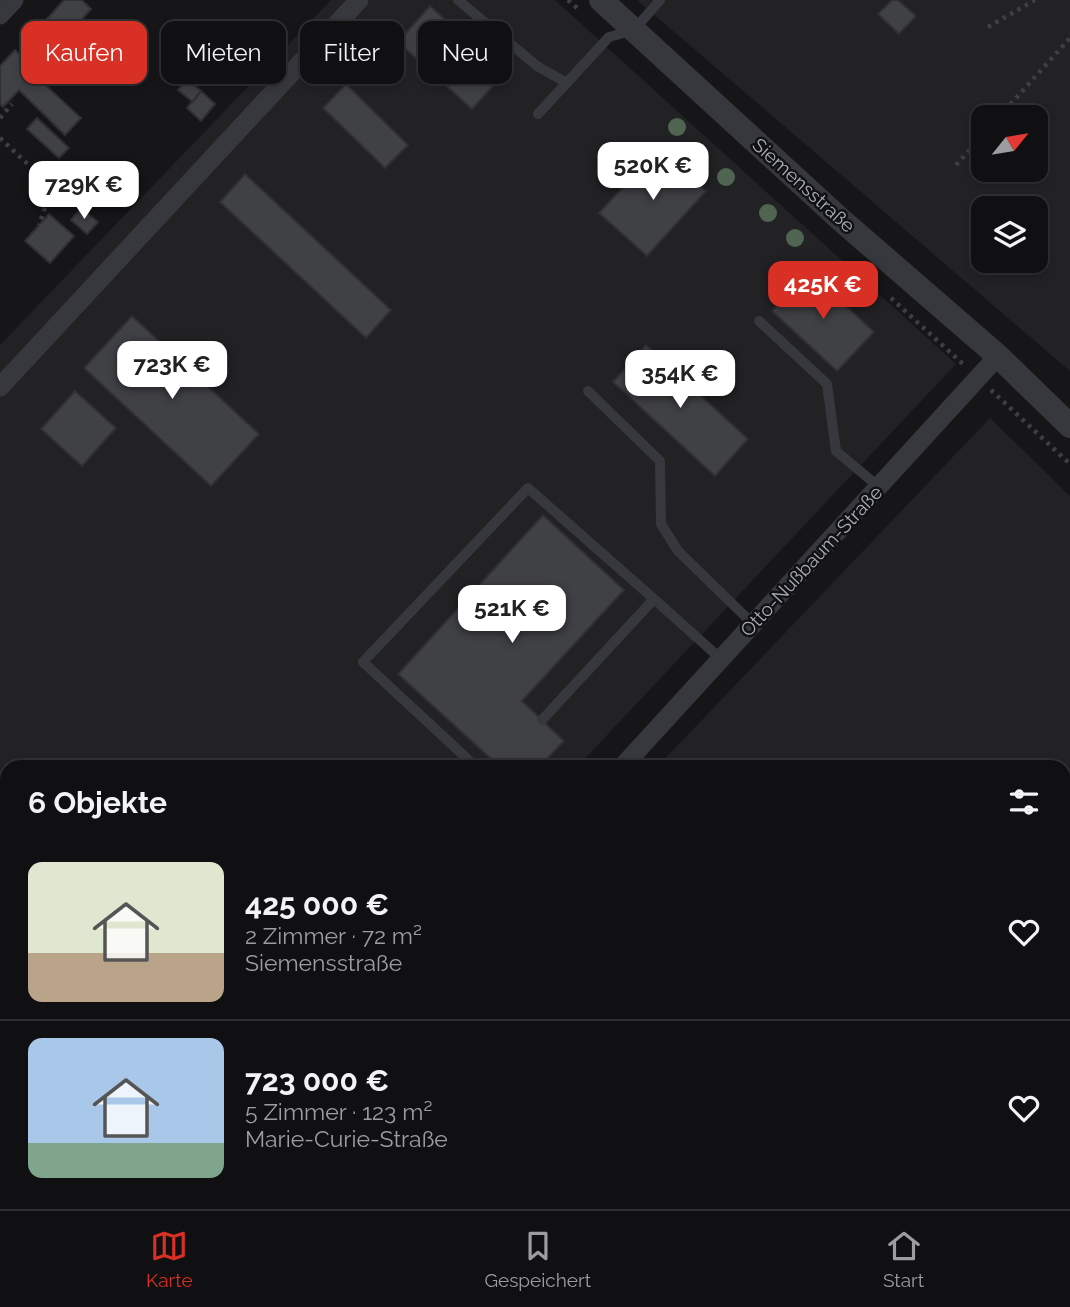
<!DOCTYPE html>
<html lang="de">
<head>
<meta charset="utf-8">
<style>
	:root { --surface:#101012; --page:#19191b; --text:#f1f3f6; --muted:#9c9d9f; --line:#303032; --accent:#d93025 }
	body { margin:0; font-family:Raleway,sans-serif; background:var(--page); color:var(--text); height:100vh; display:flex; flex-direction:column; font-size:26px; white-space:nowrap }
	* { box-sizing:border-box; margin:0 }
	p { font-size:23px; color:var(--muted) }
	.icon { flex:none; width:38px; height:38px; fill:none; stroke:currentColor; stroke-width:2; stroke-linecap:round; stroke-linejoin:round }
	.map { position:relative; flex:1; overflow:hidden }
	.details { position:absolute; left:0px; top:760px; width:1071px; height:450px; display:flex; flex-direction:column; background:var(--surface); border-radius:21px 21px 0 0; box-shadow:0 4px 10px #0003,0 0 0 2px var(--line) }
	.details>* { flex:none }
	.top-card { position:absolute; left:21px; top:21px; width:700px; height:63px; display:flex; gap:14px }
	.needle { width:46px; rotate:60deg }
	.buttons { position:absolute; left:971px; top:105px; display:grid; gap:14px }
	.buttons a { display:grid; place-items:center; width:77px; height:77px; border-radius:14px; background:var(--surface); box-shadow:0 4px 10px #0003,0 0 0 2px var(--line); font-size:35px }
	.price { position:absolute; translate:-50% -60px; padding:0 16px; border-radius:14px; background:#fff; color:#222; font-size:23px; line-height:46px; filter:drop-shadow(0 2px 4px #0008) }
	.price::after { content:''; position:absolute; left:50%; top:42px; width:21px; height:16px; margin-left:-10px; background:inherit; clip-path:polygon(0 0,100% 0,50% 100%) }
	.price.current { background:var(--accent); color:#fff }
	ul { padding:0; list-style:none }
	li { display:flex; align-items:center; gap:21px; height:175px; padding:0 28px }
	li+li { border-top:2px solid var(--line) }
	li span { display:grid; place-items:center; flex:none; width:196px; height:140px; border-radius:14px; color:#555 }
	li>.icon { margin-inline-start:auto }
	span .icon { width:84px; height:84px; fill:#fffc; stroke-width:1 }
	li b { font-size:30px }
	h2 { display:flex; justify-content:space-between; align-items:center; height:84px; padding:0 28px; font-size:30px }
	.chip { padding:0 24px; border-radius:14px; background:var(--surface); box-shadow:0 4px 10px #0003,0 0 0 2px var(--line); font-size:24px; line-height:63px }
	.chip.current { background:var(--accent); color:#fff }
	.tabs { display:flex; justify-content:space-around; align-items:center; height:98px; border-top:2px solid var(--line); background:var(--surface); font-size:19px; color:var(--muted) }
	.tabs a { display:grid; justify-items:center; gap:4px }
	.tabs .current { color:var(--accent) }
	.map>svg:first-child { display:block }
	.built { fill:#222225; fill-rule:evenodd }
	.building { fill:#404145; stroke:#303034; stroke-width:2 }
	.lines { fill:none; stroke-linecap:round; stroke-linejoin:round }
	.path { stroke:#3d3f44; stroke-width:4.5; stroke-dasharray:3.5 5; stroke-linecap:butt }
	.service { stroke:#37383d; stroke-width:10 }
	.minor { stroke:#37383d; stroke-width:19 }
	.tertiary { stroke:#37383d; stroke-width:24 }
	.tree { fill:#506452 }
	.labels { text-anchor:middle; stroke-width:5; stroke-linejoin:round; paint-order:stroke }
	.street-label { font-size:19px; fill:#a8adb8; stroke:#111113 }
</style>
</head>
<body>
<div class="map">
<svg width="1070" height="1209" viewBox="0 0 1070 1209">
	<rect width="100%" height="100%" fill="#161618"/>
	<path class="built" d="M 331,0 L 555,0 L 956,364 L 578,766 L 7,766 L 7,896 L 0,889 L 0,345 Z
		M 637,0 L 1070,0 L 1070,371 ZM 984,117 L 1036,117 L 1036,170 L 984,170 ZM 984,208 L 1036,208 L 1036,261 L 984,261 Z
		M 990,418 L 1070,496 L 1070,1209 L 0,1209 L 0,901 L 7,907 L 7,1202 L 1064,1202 L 1064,766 L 658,766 Z"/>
	<path class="building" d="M 64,0 L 82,0 L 91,9 L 67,36 L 47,19 Z
		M 892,0 L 898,0 L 916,16 L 899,34 L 878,14 Z
		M 430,6 L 505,73 L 472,109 L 398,42 Z
		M 82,19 L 127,58 L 112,74 L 80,47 L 82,44 L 70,34 Z
		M 15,50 L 30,64 L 27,68 L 81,118 L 65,135 L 19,90 L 3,107 L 0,104 L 0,66 Z
		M 187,79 L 201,91 L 193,102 L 178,90 Z
		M 346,84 L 408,145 L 385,168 L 323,108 Z
		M 201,91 L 215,104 L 201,121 L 187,108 Z
		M 37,118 L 69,148 L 59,158 L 27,129 Z
		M 659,148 L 706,191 L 647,256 L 599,213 Z
		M 245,174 L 391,310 L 366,338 L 220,202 Z
		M 81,208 L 98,222 L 87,234 L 71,220 Z
		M 49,214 L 74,236 L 50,263 L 25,241 Z
		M 809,271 L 874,332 L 837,371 L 772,311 Z
		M 132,316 L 259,434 L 211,486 L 84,368 Z
		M 646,345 L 748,439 L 715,476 L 613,382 Z
		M 75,391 L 116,428 L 82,466 L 41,429 Z
		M 543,515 L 624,590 L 522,701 L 564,741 L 540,766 L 499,766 L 398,674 Z
		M 7,1092 L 7,1130 L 0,1138 L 0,1100 Z
		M 122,1202 L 208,1202 L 215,1209 L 129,1209 Z
		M 974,1202 L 1045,1202 L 1052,1209 L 968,1209 Z"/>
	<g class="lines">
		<path class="path" d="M 568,0 L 578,9
			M 988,27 L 1035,0
			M 999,117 L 1070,38
			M 0,118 L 12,104
			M 0,138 L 52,187 L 39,225
			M 956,165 L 984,135
			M 891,298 L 964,365
			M 991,390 L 1070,464
			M 0,856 L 7,862"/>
		<path class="service" d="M 458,0 L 537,66 L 567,83
			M 538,114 L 609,37 L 634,30 L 660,0
			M 759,321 L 827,384 L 836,451 L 879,487
			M 588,391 L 660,461 L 661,524 L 678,551 L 753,624
			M 542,720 L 654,599 L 721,659
			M 475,766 L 363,662 L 528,488 L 654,599
			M 0,1179 L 7,1171
			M 261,1202 L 269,1209
			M 298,1202 L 306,1209"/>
		<path class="minor" d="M 0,15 L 14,0
			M 0,387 L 359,0
			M 623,766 L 998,356"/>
		<path class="tertiary" d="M 601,0 L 840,219 L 998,356 L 1070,426"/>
	</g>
	<g class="tree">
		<circle cx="677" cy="127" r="9"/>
		<circle cx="697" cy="151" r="9"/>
		<circle cx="726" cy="177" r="9"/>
		<circle cx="768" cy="213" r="9"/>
		<circle cx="795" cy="238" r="9"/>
	</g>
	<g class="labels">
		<g class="street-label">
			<text transform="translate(804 185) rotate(42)" y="7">Siemensstraße</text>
			<text transform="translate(811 561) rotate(-47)" y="7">Otto-Nußbaum-Straße</text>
		</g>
	</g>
</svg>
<div class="buttons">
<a><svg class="needle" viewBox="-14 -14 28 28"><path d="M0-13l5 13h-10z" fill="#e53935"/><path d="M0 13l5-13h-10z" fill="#9c9d9f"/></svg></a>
<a><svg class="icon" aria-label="layers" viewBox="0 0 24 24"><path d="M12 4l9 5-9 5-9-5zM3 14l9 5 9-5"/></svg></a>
</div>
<b class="price" style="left:653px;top:202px">520K €</b>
<b class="price" style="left:84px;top:221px">729K €</b>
<b class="price current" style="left:823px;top:321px">425K €</b>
<b class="price" style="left:172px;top:401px">723K €</b>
<b class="price" style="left:680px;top:410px">354K €</b>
<b class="price" style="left:512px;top:645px">521K €</b>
<div class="top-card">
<a class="chip current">Kaufen</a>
<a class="chip">Mieten</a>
<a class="chip">Filter</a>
<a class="chip">Neu</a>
</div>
<section class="details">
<h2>6 Objekte<svg class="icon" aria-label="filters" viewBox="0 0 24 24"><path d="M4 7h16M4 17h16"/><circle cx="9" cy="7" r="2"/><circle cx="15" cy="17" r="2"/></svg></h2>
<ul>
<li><span style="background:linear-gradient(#dfe7d0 65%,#b9a48a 0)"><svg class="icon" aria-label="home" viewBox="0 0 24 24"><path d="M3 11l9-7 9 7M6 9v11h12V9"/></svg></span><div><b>425 000 €</b><p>2 Zimmer · 72 m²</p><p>Siemensstraße</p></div><svg class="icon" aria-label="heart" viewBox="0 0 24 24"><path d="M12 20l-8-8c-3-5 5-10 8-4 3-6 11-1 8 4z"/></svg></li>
<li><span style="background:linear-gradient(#a9c7e8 75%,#7fa58c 0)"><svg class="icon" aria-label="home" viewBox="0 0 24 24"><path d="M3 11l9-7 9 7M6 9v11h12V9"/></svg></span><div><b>723 000 €</b><p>5 Zimmer · 123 m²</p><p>Marie-Curie-Straße</p></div><svg class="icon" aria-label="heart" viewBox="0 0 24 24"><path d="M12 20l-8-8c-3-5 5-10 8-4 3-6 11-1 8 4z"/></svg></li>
</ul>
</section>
</div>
<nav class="tabs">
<a class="current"><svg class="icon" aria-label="map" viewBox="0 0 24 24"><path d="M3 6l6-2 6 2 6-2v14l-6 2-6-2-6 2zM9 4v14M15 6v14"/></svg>Karte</a>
<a><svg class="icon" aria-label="saved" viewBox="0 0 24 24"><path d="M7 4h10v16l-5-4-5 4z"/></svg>Gespeichert</a>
<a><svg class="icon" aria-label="home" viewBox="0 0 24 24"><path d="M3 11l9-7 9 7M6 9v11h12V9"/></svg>Start</a>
</nav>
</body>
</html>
